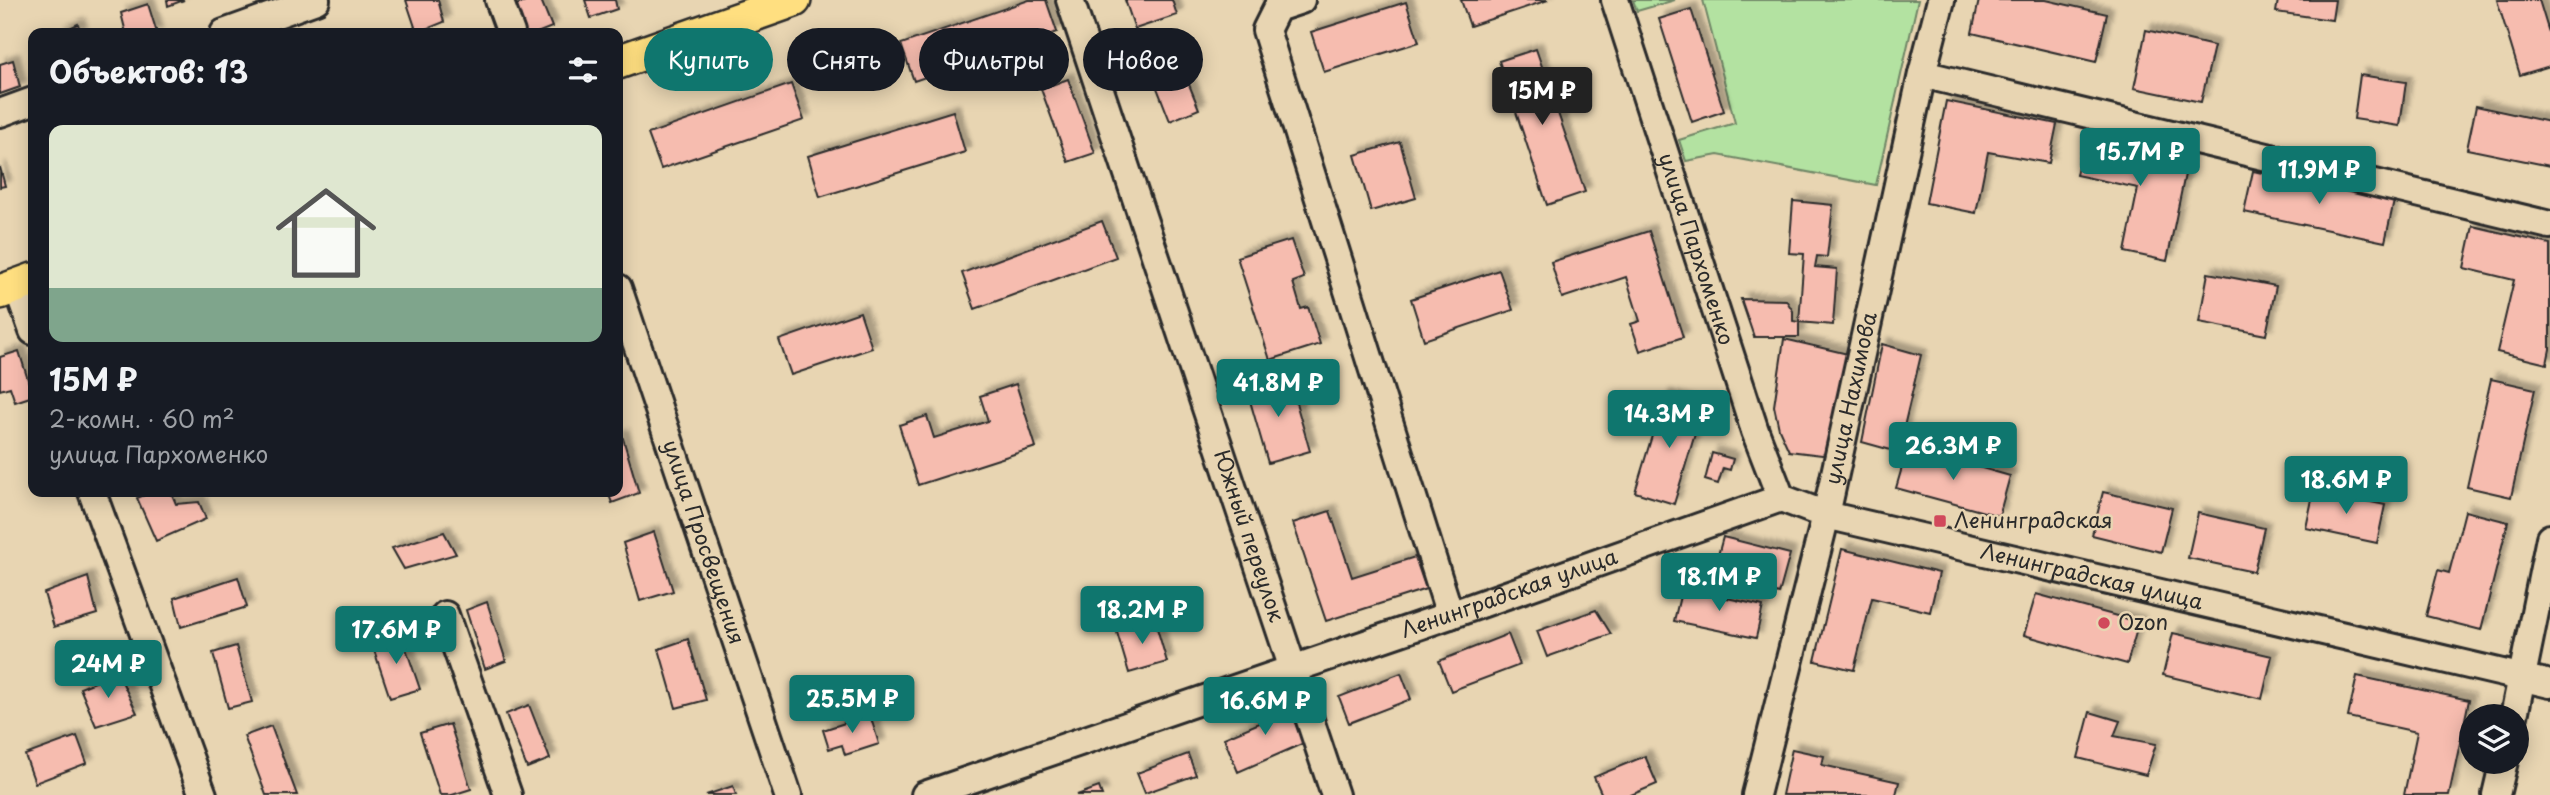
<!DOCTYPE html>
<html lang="ru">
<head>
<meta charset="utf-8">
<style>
	:root { --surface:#171b24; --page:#20242c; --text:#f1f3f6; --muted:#9ea1a6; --accent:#0f766e }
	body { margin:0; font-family:"Playpen Sans",sans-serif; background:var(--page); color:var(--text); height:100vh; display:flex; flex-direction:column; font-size:26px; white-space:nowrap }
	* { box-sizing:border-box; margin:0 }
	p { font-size:23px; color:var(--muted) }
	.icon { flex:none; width:38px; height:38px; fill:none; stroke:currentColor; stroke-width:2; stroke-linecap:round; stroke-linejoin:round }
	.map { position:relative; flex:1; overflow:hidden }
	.sheet { position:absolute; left:28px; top:28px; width:595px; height:469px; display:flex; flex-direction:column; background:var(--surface); border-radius:14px; box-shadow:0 4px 18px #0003 }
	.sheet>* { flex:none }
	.guide { position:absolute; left:644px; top:28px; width:665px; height:63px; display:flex; gap:14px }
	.fabs { position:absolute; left:2459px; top:704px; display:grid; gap:14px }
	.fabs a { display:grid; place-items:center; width:70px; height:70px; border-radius:50%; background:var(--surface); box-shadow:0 4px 18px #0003; font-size:35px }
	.price { position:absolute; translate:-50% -60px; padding:0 16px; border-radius:7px; background:var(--accent); color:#fff; font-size:23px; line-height:46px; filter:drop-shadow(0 2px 4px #0008) }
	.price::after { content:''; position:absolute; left:50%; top:42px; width:21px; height:16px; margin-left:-10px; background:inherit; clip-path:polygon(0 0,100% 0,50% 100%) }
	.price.current { background:#222; color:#fff }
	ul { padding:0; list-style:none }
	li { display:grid; align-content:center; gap:14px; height:371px; padding:0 21px }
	li span { display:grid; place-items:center; height:217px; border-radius:14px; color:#555 }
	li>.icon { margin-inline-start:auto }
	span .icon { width:126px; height:126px; fill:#fffc; stroke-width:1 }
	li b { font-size:30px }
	h2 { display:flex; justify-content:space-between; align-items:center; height:84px; padding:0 21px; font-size:30px }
	.pill { padding:0 24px; border-radius:32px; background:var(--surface); box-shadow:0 4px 18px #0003; font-size:24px; line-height:63px }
	.pill.current { background:var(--accent); color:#fff }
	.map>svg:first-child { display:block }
	.green { fill:#b3e2a1; stroke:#6f8666; stroke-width:2 }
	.building { fill:#f6bcaf; stroke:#2b2b2b; stroke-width:2; filter:url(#shadow) }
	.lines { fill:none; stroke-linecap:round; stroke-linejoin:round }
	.minor-casing { stroke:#2b2b2b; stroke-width:32 }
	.major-casing { stroke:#2b2b2b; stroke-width:38 }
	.minor { stroke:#e8d5b2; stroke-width:26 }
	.major { stroke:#ffdf80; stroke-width:33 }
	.poi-dot { fill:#d1495b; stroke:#e8d5b2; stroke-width:2.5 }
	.labels { text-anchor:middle; stroke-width:5; stroke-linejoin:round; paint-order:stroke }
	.street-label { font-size:21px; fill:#2b2b2b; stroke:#e8d5b2 }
	.poi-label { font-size:21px; fill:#2b2b2b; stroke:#e8d5b2; text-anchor:start }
</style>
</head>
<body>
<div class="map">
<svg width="2550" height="795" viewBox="0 0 2550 795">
	<defs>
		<filter id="shadow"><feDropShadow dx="6" dy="-6" stdDeviation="2" flood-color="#0004"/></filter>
	</defs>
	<rect width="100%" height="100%" fill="#e8d5b2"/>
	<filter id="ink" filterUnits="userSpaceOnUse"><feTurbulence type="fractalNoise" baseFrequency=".0143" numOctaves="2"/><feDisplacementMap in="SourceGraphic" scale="14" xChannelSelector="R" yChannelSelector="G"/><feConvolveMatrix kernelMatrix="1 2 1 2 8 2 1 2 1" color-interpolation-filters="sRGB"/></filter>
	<g filter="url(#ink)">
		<path class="green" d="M 1633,0 L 1675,0 L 1637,11 Z
			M 1703,0 L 1918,0 L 1876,185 L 1718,155 L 1686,161 L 1679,140 L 1735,123 Z"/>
		<path class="building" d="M 167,0 L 184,0 L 168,6 Z
			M 406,0 L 438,0 L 444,22 L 417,33 Z
			M 527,0 L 541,0 L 552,27 L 537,33 L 516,33 L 508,9 Z
			M 585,0 L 615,0 L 617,9 L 591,18 Z
			M 1029,0 L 1046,0 L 1057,32 L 914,81 L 901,44 Z
			M 1125,0 L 1172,0 L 1177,15 L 1135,29 Z
			M 1461,0 L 1548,0 L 1470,26 Z
			M 1979,0 L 2046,0 L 2107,14 L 2096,62 L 1972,33 Z
			M 2278,0 L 2335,0 L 2332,20 L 2276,12 Z
			M 2497,0 L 2539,0 L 2550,36 L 2550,66 L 2520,75 Z
			M 1406,2 L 1419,42 L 1324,72 L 1311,32 Z
			M 148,4 L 157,33 L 126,33 L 121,13 Z
			M 1691,9 L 1724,111 L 1692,122 L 1659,19 Z
			M 78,24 L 81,33 L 59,33 Z
			M 2146,30 L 2214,46 L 2201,102 L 2134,88 Z
			M 1171,40 L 1199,109 L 1170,121 L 1143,52 Z
			M 1536,49 L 1585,192 L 1547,205 L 1499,61 Z
			M 13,60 L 20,87 L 0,94 L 0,64 Z
			M 2360,75 L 2406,82 L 2400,126 L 2354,119 Z
			M 1068,79 L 1095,153 L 1068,162 L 1041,89 Z
			M 791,84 L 804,120 L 661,169 L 648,134 Z
			M 1946,101 L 2057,124 L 2049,163 L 1988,152 L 1976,213 L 1926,203 Z
			M 2476,106 L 2550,122 L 2550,166 L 2467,149 Z
			M 953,111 L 965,152 L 820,197 L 808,156 Z
			M 2085,133 L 2189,155 L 2167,261 L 2125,252 L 2138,188 L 2076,175 Z
			M 1400,142 L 1416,198 L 1371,211 L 1355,155 Z
			M 0,167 L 5,186 L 0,187 Z
			M 2253,171 L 2394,201 L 2385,242 L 2244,212 Z
			M 1793,201 L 1833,205 L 1827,257 L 1817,256 L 1815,267 L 1837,269 L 1833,325 L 1799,322 L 1804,254 L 1789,253 Z
			M 1102,221 L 1116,257 L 975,309 L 962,273 Z
			M 2473,226 L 2550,244 L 2550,349 L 2547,364 L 2497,352 L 2514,280 L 2464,268 Z
			M 1649,231 L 1683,337 L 1640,351 L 1631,324 L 1640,321 L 1626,277 L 1562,298 L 1551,262 Z
			M 1291,240 L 1304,278 L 1293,282 L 1301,309 L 1308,307 L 1320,344 L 1270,360 L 1237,257 Z
			M 1499,270 L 1513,310 L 1424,340 L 1411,299 Z
			M 2208,273 L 2276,286 L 2266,335 L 2199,322 Z
			M 1741,299 L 1786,300 L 1793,311 L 1793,321 L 1799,322 L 1799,337 L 1754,337 Z
			M 860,312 L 872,348 L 791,375 L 779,340 Z
			M 1784,339 L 1848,354 L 1832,449 L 1822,455 L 1789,451 L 1779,429 L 1774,406 Z
			M 1882,344 L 1921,355 L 1898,452 L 1862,442 Z
			M 19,351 L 33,396 L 15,402 L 10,387 L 0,390 L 0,357 Z
			M 1288,375 L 1310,451 L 1268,463 L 1246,387 Z
			M 2491,379 L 2535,389 L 2511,497 L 2467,487 Z
			M 1016,384 L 1036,447 L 918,485 L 899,425 L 927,416 L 934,438 L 988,421 L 980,396 Z
			M 1664,396 L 1703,407 L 1674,504 L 1635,492 Z
			M 622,435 L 639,493 L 612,503 L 608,492 L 618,492 L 618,437 Z
			M 1908,447 L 2010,476 L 1999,516 L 1896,488 Z
			M 1712,453 L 1733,459 L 1730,470 L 1723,468 L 1718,484 L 1705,480 Z
			M 2314,490 L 2385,505 L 2377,543 L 2306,528 Z
			M 152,492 L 171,492 L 176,504 L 199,502 L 206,519 L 156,541 L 137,498 Z
			M 2103,492 L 2172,508 L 2161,552 L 2092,535 Z
			M 1330,511 L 1352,577 L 1415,557 L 1426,589 L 1326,621 L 1293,523 Z
			M 2465,511 L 2508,522 L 2481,630 L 2426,616 L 2438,570 L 2449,573 Z
			M 2198,513 L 2264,528 L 2254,572 L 2188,558 Z
			M 444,532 L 456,554 L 404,569 L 392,548 Z
			M 654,532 L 673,591 L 640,601 L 623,543 Z
			M 1723,537 L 1790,554 L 1779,594 L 1757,588 L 1759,581 L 1714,570 Z
			M 1842,549 L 1939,573 L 1930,612 L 1872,598 L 1854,670 L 1815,661 Z
			M 88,577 L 97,614 L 54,627 L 44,593 Z
			M 238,577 L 247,607 L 181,627 L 174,598 Z
			M 1682,588 L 1763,606 L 1756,638 L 1674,621 Z
			M 2036,594 L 2139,622 L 2127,664 L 2024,635 Z
			M 487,602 L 506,661 L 485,669 L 466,610 Z
			M 1596,610 L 1611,634 L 1547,657 L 1537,631 Z
			M 1154,618 L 1167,662 L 1129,673 L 1116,629 Z
			M 2173,633 L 2272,656 L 2262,699 L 2163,675 Z
			M 401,634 L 420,689 L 390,698 L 372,644 Z
			M 1508,634 L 1520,665 L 1451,691 L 1439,661 Z
			M 688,639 L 706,700 L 676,708 L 659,649 Z
			M 236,646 L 252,702 L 228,708 L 213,653 Z
			M 118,673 L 137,713 L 96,726 L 80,688 Z
			M 1401,673 L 1411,699 L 1349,723 L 1339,697 Z
			M 2357,676 L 2469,700 L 2449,795 L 2404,795 L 2417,732 L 2348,717 Z
			M 1286,702 L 1304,743 L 1238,772 L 1224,738 L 1262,722 L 1255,707 Z
			M 529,705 L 550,759 L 527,768 L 506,714 Z
			M 2090,712 L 2120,721 L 2114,736 L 2156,744 L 2146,775 L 2078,758 Z
			M 870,715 L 879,744 L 845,755 L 842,745 L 829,749 L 823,730 Z
			M 450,724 L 471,789 L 452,795 L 440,795 L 420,733 Z
			M 271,726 L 297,795 L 266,795 L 244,736 Z
			M 77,736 L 87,763 L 35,783 L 25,755 Z
			M 1792,749 L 1824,756 L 1822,765 L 1899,782 L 1896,795 L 1782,795 Z
			M 1188,754 L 1196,775 L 1145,793 L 1137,773 Z
			M 1645,756 L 1657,784 L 1631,795 L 1602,795 L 1594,777 Z
			M 733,786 L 736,795 L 706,795 Z
			M 1099,787 L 1102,795 L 1077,795 Z"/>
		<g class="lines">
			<defs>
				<g id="minor">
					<path d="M 499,0 L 511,33"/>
					<path id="s1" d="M 1070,0 L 1335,795"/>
					<path d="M 1301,0 L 1277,8 L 1266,30 L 1450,615"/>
					<path id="s2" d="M 1615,0 L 1755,431 L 1781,498"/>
					<path d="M 224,33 L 316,0"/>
					<path d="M 1922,74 L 2550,225"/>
					<path d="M 0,113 L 33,101"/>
					<path d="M 17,286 L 33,331"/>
					<path id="s3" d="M 618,288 L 788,795"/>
					<path d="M 92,492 L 203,795"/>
					<path d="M 445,615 L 508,795"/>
					<path d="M 2514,716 L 2550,538"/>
					<path id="s4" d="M 925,795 L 1450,615 L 1781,498 L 1826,515 L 2550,684"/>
					<path id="s5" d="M 1756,795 L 1826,515 L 1922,74 L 1941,0"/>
					<path d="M 2496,795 L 2504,761"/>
				</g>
				<path id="major" d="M 618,62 L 794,0
					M 0,292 L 33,280"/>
			</defs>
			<use href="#minor" class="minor-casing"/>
			<use href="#major" class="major-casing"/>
			<use href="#minor" class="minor"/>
			<use href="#major" class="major"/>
		</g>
	</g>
	<g class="poi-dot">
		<rect x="1933" y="514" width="14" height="14" rx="3.5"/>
		<circle cx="2104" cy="623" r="7"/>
	</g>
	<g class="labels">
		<g class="street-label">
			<text dy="7" stroke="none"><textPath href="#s2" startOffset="262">улица Пархоменко</textPath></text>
			<text dy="7" stroke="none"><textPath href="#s5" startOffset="408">улица Нахимова</textPath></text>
			<text dy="7" stroke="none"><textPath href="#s1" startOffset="565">Южный переулок</textPath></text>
			<text dy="7" stroke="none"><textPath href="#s3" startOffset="268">улица Просвещения</textPath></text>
			<text dy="7" stroke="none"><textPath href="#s4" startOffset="1227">Ленинградская улица</textPath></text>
			<text dy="7" stroke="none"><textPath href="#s4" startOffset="618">Ленинградская улица</textPath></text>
		</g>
		<g class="poi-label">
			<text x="1954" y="528">Ленинградская</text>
			<text x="2118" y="630">Ozon</text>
		</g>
	</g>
</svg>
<div class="fabs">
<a><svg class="icon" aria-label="layers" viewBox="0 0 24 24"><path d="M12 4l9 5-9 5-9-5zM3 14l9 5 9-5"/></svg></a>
</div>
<b class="price current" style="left:1542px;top:127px">15M ₽</b>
<b class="price" style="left:2140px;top:188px">15.7M ₽</b>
<b class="price" style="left:2319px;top:206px">11.9M ₽</b>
<b class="price" style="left:1278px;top:419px">41.8M ₽</b>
<b class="price" style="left:1669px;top:450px">14.3M ₽</b>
<b class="price" style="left:1953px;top:482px">26.3M ₽</b>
<b class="price" style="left:2346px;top:516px">18.6M ₽</b>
<b class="price" style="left:1719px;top:613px">18.1M ₽</b>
<b class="price" style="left:1142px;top:646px">18.2M ₽</b>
<b class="price" style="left:396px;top:666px">17.6M ₽</b>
<b class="price" style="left:108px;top:700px">24M ₽</b>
<b class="price" style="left:852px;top:735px">25.5M ₽</b>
<b class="price" style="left:1265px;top:737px">16.6M ₽</b>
<div class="guide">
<a class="pill current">Купить</a>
<a class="pill">Снять</a>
<a class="pill">Фильтры</a>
<a class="pill">Новое</a>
</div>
<section class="sheet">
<h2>Объектов: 13<svg class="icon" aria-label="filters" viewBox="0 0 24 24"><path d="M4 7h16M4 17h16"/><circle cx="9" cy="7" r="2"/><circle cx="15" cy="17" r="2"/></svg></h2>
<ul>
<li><span style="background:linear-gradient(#dfe7d0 75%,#7fa58c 0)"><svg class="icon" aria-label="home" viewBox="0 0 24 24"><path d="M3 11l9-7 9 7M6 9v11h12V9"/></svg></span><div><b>15M ₽</b><p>2-комн. · 60 m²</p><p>улица Пархоменко</p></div></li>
</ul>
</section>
</div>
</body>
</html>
